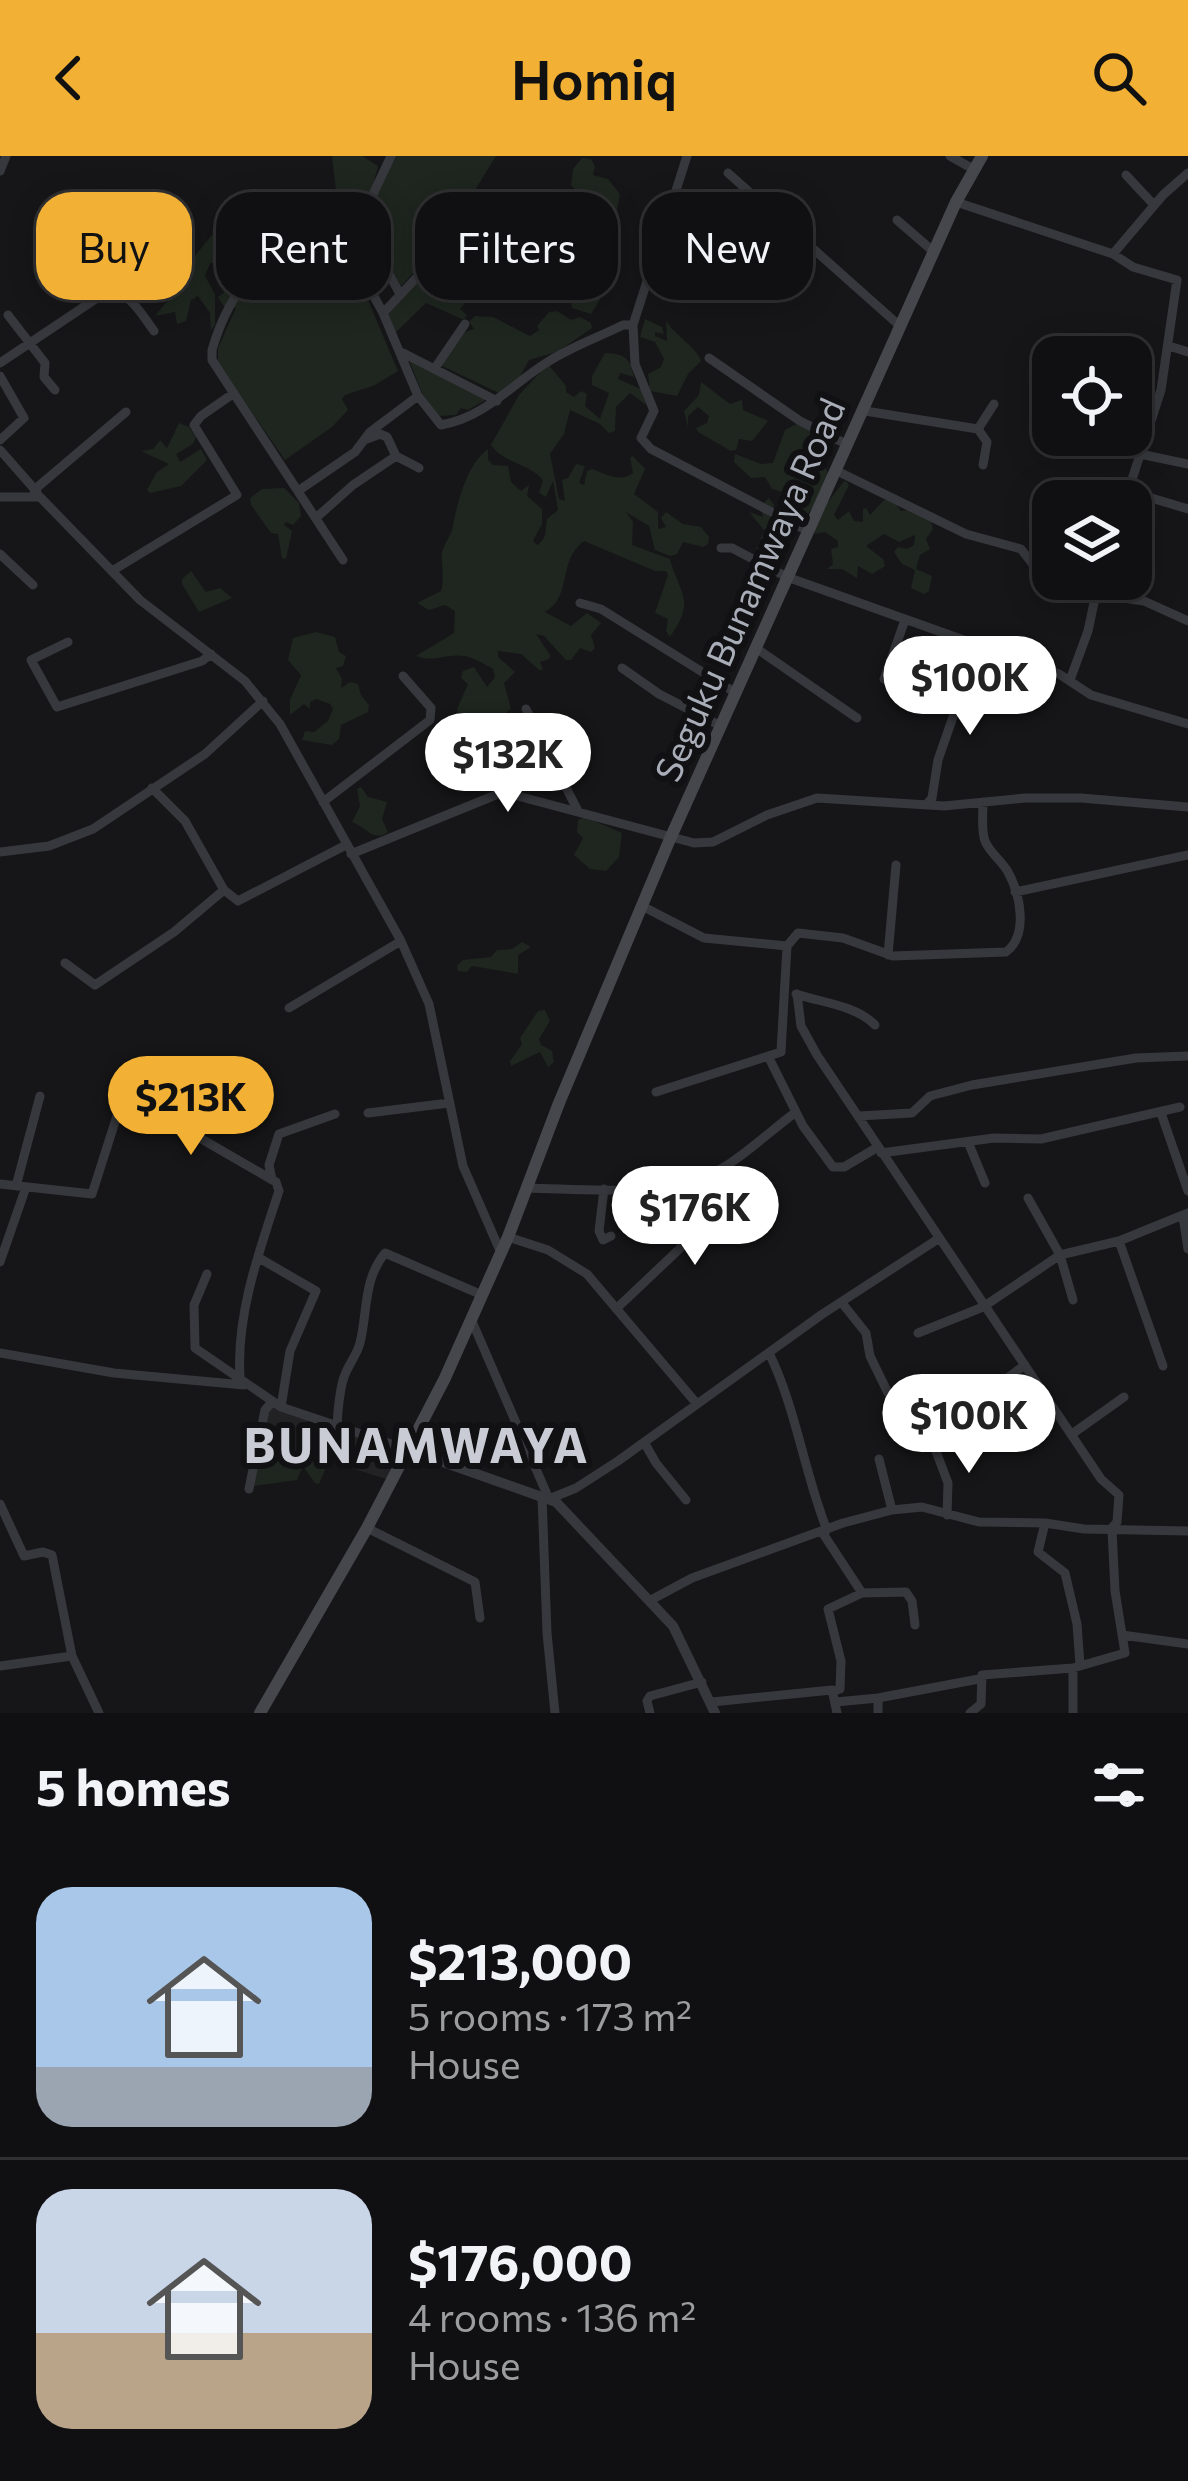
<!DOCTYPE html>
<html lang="en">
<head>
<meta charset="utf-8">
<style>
	:root { --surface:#101012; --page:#1e1e20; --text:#f1f3f6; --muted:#9c9d9f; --line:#303032; --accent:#f2b134 }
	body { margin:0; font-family:Commissioner,sans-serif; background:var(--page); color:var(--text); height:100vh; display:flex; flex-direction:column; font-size:45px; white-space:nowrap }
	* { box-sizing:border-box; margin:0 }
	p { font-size:39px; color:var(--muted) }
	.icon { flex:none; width:66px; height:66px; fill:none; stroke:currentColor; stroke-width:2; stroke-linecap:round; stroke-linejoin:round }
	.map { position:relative; height:1557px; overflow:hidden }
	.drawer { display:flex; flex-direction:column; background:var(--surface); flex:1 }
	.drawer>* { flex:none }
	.top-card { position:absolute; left:36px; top:36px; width:1116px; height:108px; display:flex; gap:24px }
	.controls { position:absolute; left:1032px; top:180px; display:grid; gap:24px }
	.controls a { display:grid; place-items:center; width:120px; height:120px; border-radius:24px; background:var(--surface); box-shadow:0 6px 30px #0003,0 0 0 3px var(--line); font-size:60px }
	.price { position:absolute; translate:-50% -102px; padding:0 27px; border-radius:42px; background:#fff; color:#222; font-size:39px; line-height:78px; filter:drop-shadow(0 3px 6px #0008) }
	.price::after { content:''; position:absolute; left:50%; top:72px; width:36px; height:27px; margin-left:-18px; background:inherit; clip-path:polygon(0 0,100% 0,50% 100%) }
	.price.active { background:var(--accent); color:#111 }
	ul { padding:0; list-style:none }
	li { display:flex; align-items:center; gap:36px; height:300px; padding:0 36px }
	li+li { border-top:3px solid var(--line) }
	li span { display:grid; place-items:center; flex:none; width:336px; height:240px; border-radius:36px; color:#555 }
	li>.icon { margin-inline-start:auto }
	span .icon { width:144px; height:144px; fill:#fffc; stroke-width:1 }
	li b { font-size:51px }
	h2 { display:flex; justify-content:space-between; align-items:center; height:144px; padding:0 36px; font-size:51px }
	.chip { padding:0 42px; border-radius:36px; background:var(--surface); box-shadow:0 6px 30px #0003,0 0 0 3px var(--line); font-size:42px; line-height:108px }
	.chip.active { background:var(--accent); color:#111 }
	header { display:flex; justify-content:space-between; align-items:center; height:156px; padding:0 36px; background:var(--accent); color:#111; font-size:54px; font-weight:600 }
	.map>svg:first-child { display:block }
	.built { fill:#222225 }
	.green { fill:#1e261f }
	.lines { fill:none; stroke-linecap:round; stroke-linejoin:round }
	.minor { stroke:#37383d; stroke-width:9 }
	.tertiary { stroke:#37383d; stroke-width:10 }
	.secondary { stroke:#45474d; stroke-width:12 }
	.labels { text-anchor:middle; stroke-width:12; stroke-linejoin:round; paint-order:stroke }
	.street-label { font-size:36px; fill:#a8adb8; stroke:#111113 }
	.district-label { font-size:48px; font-weight:bold; letter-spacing:3px; fill:#c9ccd4; stroke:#111113 }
</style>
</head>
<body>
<header><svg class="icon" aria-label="back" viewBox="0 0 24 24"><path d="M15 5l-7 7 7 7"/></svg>Homiq<svg class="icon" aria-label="search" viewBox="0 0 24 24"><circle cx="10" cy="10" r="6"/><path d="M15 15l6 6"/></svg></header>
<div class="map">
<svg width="1188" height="1557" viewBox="0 0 1188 1557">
	<rect width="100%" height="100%" fill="#161618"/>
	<path class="built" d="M 271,1249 L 308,1262 L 308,1299 L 287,1297 L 286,1302 L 256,1301 Z
		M 353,1277 L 402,1294 L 389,1324 L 345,1310 Z"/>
	<path class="green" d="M 332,0 L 362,0 L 378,10 L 372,33 L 356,61 L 338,53 Z
		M 395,0 L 496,0 L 443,86 L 401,130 L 363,69 Z
		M 582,2 L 591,3 L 595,10 L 593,19 L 608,23 L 620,38 L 614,70 L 602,84 L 604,100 L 593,109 L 571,83 L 557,74 L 544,47 L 552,46 L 588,65 L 589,61 L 568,49 L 577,35 L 571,29 L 573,13 Z
		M 296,40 L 304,83 L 272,91 L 268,80 L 261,80 L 266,65 L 277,63 L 287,43 Z
		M 148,65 L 169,95 L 155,124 L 129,112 L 118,102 L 123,74 L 128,71 L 141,75 Z
		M 222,67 L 226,67 L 225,74 L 233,78 L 225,91 L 230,101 L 227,108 L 210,107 L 205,120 L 215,138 L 215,169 L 211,174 L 210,157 L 198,140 L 191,144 L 186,165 L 177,168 L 175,156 L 155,160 C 173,137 191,128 172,99 L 174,95 L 193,102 Z
		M 338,90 L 348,97 L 398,215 L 375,229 L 345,239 L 342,243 L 348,254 L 332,271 L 285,304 L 218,208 L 218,192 L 236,152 L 225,152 L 218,141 L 224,137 L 220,124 L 223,118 L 240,120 L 246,137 C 266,104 301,94 338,90 Z
		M 439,102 L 484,122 L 460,153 L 467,159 L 464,164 L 426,147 L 395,177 L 387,157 Z
		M 593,117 L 608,130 L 591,158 L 572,152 L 570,142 L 586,146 L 588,142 L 561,136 L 565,121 L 570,118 L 575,129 L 583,130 Z
		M 557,155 L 571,164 L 580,161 L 591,167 L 592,172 L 557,196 L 529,204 L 518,224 L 501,238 L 440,209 L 465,176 L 474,173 L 469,166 L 475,160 L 493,161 L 530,180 L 539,174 L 537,170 L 549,156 Z
		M 645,163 L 662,171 L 664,178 L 655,176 L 655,180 L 667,185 L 666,165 C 675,179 697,192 701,205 L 688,218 L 677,240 L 650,235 L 648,218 L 661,211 L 664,203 L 655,186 L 640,181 Z
		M 605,197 C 624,198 630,201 634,221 L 620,217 L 618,223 L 643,234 L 646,249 L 630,237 L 616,251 L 615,275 L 609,277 L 600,268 L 570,254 L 564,278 L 550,298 L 559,343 L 565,345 L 562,324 L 568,322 L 576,308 L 585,310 L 579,327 L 584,329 L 587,315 L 592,313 C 606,318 620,327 633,317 L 630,302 L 633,300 L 645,313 L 634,338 L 658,356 L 658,373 L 666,371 L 661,362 L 666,356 L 683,368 L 701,371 L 709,381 L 708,388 L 703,391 L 683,386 L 677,398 L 670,400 L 655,394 L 649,370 L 626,356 L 633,366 L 632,389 L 670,403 C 680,439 696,444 670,481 L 666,475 L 668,463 L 655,457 L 668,419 L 666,415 L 655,415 L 584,385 C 557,405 573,440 545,456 L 571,470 L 587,457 L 601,467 L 591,479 L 595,492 L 591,496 L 580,492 L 571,504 L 566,504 L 544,480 L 536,478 L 550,499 L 549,503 L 540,506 L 543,514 L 539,514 L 521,498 L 498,495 L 498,501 L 515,516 L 504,527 L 511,553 L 501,560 L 511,567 L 523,562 L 526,568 L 497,590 C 480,582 482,568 459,559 L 457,553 L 468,528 L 461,522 L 463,515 L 474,511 L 487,531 L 495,521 L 493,513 C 484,508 475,502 465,500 C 446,497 434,507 416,500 L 454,477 L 455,455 L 445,449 L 429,454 L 417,447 L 441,435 C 445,421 441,410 442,397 C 444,387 452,379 453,369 C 458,345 467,308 488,293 L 488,304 L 493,309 L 508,310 L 511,326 L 521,335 L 529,329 L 527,340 L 542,353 L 542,368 L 533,385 L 537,389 C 548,382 545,374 547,363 L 558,354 L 553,325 L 546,341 L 539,337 L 543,324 C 529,307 504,308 491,289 L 519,239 L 548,208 L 566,230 L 566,236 L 574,241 L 581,235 L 587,238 L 585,250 L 600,263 L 609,237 L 592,229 L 592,220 Z
		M 409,204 L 489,242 L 468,254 L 461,252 L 456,259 L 438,260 L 426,247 Z
		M 701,226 L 730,248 L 742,244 L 743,254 L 768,265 L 752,285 L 739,283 L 736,294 L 731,295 L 698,276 L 696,272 L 707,267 L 709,260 L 698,251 L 688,260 L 688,271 L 684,255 L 699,239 Z
		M 179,267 L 189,271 L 196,281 L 193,288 L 176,298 L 180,306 L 201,293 L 207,304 L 181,330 L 150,337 L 147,334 L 156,317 L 169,308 L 141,295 L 153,293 L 160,284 L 167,292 Z
		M 796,268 L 821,280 L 826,287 L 818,299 L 803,294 L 792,314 L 804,322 L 816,313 L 826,313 L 832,326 C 826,342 811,349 803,366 L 797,366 L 795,377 L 780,374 L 756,404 L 754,399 L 764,374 L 749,356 L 763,361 L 760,350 L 769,342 L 774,349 L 770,359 L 784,350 L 792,356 L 795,348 L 790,338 L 772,333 L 765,321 L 751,322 L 734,306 L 735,298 L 761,308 L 773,307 L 785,274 Z
		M 845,324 L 849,329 L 834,359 L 838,364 L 849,355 L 854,365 L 863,366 L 863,353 L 866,352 L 870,359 L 884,344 L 893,343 L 901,355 L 913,353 L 931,365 L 933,373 L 926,383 L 930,393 L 920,399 L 916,413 L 932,420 L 929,435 L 924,438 L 911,432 L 915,414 L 902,408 L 894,396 L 898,391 L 907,393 L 914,389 L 915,379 L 899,386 L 884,378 L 866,390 L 883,403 L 885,410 L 872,418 L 858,410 L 857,422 L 842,413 L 827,413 L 833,408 L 831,393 L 838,391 L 838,385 L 825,376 L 815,378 L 814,374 L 827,347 Z
		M 284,332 L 299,347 L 301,360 L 293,369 L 286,366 L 284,369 L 292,375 L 286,403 L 282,402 L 278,378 L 271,377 L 251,349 L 250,342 L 262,333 Z
		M 191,415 L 206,436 L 220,432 L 232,442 L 199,456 L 182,428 L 182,423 Z
		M 316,476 L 335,481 L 339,496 L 346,500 L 343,510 L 336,512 L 342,523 L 341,532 L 350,526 L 358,528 L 361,539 L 369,549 L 368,556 L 341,569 L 339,583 L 332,589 L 302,584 L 305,575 L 314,576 L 328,565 L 333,553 L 330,548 L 316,543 L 310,546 L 310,553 L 304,548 L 290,559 L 290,544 L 301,519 L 288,504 L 293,482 Z
		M 361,631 L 368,641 L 387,646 L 382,663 L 388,676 C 374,687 366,671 352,666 L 360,650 L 357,633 Z
		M 585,661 L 622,677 L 619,701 L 606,715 L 590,713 L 574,699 L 583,682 L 577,676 L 578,664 Z
		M 522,786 L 531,791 L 518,799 L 518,818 L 472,810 L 467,816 L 458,815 L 457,810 L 463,804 L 491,801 L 497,794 L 512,793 Z
		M 545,854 L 550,865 L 539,883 L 541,889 L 552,895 L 554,906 L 548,911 L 540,896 L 511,910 L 510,905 L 522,888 L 520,882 L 538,855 Z
		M 297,1294 L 318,1309 L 327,1309 L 319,1328 L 315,1327 L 303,1310 L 297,1324 L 254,1330 L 258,1301 L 285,1302 L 286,1296 Z"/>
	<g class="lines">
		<path class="minor" d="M 391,0 L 360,66 L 400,138
			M 687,0 L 633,169 L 635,208 L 654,255 L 641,282 L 651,293 L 808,375
			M 950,0 L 975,14
			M 0,15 L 6,0
			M 728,17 L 901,171
			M 1126,19 L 1154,49
			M 956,46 L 1113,98 L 1133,111 L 1177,124 L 1161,234 L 1125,345
			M 897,64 L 934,96
			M 1113,98 L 1163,39 L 1188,17
			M 488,120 L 438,99 L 383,157 L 418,240 L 441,269 C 484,262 511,229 546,207 C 570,191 597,182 623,169 L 633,169
			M 8,159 L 45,207 L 44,221 L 55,234
			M 1169,190 L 1188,196
			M 403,197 L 497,245
			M 709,202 L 800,265 L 848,289
			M 0,207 L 109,134 C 131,137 142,159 154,175
			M 435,212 L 465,168
			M 0,220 L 24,262 L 0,284
			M 865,255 L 978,273 L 987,286 L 983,309
			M 978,273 L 994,248
			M 367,283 L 380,278 L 387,281 L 396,300
			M 0,294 L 37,336
			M 1140,298 L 1188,308
			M 835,314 L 966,378 L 1021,393 L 1035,411 L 1053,420
			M 34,334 L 126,256
			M 298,335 L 355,296 L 370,276 L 418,240
			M 1128,335 L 1188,353
			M 0,341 L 40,341 L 140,444 L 245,525 L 280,568 L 401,785 L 429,848 L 463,1010 L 501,1097
			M 317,361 L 353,329 L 396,300 L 419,312
			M 721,392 L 732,392 L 787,421 L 1059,518 L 1091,539 L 1188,568
			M 0,398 L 33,429
			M 343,404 L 223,221 L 212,204 L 212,194 C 228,137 275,65 344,85 L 383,157
			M 112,415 L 237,339 L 194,269 L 201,260 L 234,237
			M 1060,423 L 1096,438 L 1144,445 L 1188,465
			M 580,447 L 601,453 L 736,537
			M 68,486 L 31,504 L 57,551 L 202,505 L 211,498
			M 756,492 L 857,562
			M 622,512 L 659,538 L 721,570
			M 884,523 L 905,464
			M 1070,524 L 1088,475 L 1099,423
			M 526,553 L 578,655
			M 152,632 L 185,665 L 224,734
			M 323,646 L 430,564 L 431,552 L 403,520
			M 926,649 L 932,642 L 938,604 L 978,489
			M 0,696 L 49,690 L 93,673 L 205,598 L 263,545
			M 351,698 L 503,636 L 694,687 L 713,686 L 767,659 L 817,642 L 944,650 L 1025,642 L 1081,642 L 1188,651
			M 1015,736 L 1188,699
			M 642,750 L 704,782 L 787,790
			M 888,799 L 896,709
			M 65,807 L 95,829 L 174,776 L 224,734 L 238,745 L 346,689
			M 796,838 C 823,847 855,849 875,869
			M 797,838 L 801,870 L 817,899 L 1101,1323 L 1119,1339 L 1117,1366 L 1110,1374
			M 289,852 L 401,785
			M 769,902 L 803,970 L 833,1011 L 844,1011 L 878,991
			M 656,936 L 781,896 L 787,790 L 798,777 L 843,782 L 893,800 L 1006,796 C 1029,779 1020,738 1008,716 C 1002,705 989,696 985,685 C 981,675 983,657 983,646
			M 368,957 L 449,947
			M 1161,957 L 1188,1035
			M 859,960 L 912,957 L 930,940 L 972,929 L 1136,902 L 1188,900
			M 193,978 L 178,932 L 182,927 L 211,925 L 211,907
			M 968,986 L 985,1027
			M 881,997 L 994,982 L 1041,983 L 1180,951
			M 272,1024 L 269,1009 L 279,978 L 335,958
			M 0,1028 L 92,1038 L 122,944 L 163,963 L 184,979 L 193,978 L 276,1026 L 279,1035 C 260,1093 236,1158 240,1221
			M 16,1030 L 40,940
			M 526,1032 C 590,1033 673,1044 729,1008 C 752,993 774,972 796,956
			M 604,1033 L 599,1075 L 603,1084 L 611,1080
			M 1028,1042 L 1060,1099 L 1119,1085 L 1188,1057
			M 1183,1060 L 1188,1093
			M 508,1081 L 548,1094 L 587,1118 L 697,1248
			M 1119,1085 L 1163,1210
			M 259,1102 L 316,1135 L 290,1195 L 281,1251
			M 0,1106 L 26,1031
			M 207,1118 L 194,1149 L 195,1192 L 281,1251 L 409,1294
			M 842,1147 L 866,1177 L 870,1200 L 888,1237
			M 616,1153 L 692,1081 L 756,1046
			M 471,1163 L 549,1343 L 576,1332 L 618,1305 L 821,1159 L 938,1083
			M 918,1177 L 983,1151 L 1060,1099 L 1073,1144
			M 0,1197 L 114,1217 L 244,1229
			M 769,1197 C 796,1252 804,1316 827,1374
			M 337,1269 C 338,1253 339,1236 344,1221 C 348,1209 357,1199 360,1187 C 368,1154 363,1124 385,1097 L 482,1139
			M 934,1277 L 1025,1209
			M 1072,1278 L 1124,1241
			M 644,1286 L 656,1307 L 686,1344
			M 934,1290 L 948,1327 L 947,1359
			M 879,1303 L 892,1354
			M 249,1333 L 265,1254 L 272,1246
			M 542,1340 L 547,1477 L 555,1557
			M 0,1348 L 24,1400 L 43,1396 L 52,1399 L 72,1500
			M 367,1372 L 475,1426 L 480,1462
			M 822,1376 L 862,1437 L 906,1436 L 912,1445 L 915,1469
			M 649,1445 L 692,1422 L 843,1367 L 892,1354 L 922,1351 L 979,1366 L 1045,1367
			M 1122,1479 L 1188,1488
			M 1080,1509 L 1077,1468 L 1065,1417 L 1038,1396 L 1045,1367 L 1084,1373 L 1188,1375
			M 0,1510 L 72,1500 L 99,1557
			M 834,1535 L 840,1533 L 841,1505 L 828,1453 L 862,1437
			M 712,1546 L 832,1534 L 837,1557
			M 836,1546 L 878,1542
			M 650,1557 L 647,1545 L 650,1540 L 702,1526
			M 878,1557 L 878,1542 L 979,1523
			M 970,1557 L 981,1548 L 982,1519 L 1073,1512
			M 1073,1557 L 1073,1512 L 1125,1497 L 1115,1435 L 1112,1374"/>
		<path class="tertiary" d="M 409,1294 L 556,1346 L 673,1470 L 715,1557"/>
		<path class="secondary" d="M 260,1557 L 367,1372 L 445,1222 L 508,1081 L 559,947 L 670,683 L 956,46 L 982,0"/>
	</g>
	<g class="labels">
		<g class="street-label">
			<text transform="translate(750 434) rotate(-66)" y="13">Seguku Bunamwaya Road</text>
		</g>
		<g class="district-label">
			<text x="417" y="1307">BUNAMWAYA</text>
		</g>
	</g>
</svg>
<div class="controls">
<a><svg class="icon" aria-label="locate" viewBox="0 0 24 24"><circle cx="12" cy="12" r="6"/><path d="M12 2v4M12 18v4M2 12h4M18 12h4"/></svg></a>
<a><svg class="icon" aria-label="layers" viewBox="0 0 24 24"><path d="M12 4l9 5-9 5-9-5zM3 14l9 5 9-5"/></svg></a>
</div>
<b class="price" style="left:970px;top:582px">$100K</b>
<b class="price" style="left:508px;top:659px">$132K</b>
<b class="price active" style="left:191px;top:1002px">$213K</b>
<b class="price" style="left:695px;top:1112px">$176K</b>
<b class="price" style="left:969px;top:1320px">$100K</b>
<div class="top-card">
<a class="chip active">Buy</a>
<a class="chip">Rent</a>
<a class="chip">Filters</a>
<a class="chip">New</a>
</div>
</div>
<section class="drawer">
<h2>5 homes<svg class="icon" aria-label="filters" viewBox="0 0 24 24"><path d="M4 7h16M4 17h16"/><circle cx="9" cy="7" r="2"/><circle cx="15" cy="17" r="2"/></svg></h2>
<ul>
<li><span style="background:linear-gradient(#a9c7e8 75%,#9aa5b1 0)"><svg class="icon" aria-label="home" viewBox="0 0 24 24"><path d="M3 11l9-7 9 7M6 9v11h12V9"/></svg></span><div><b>$213,000</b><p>5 rooms · 173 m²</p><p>House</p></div></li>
<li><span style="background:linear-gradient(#c9d6e8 60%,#b9a48a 0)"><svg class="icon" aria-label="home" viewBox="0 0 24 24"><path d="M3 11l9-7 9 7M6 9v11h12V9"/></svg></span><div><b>$176,000</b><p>4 rooms · 136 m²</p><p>House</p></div></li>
</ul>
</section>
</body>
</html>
